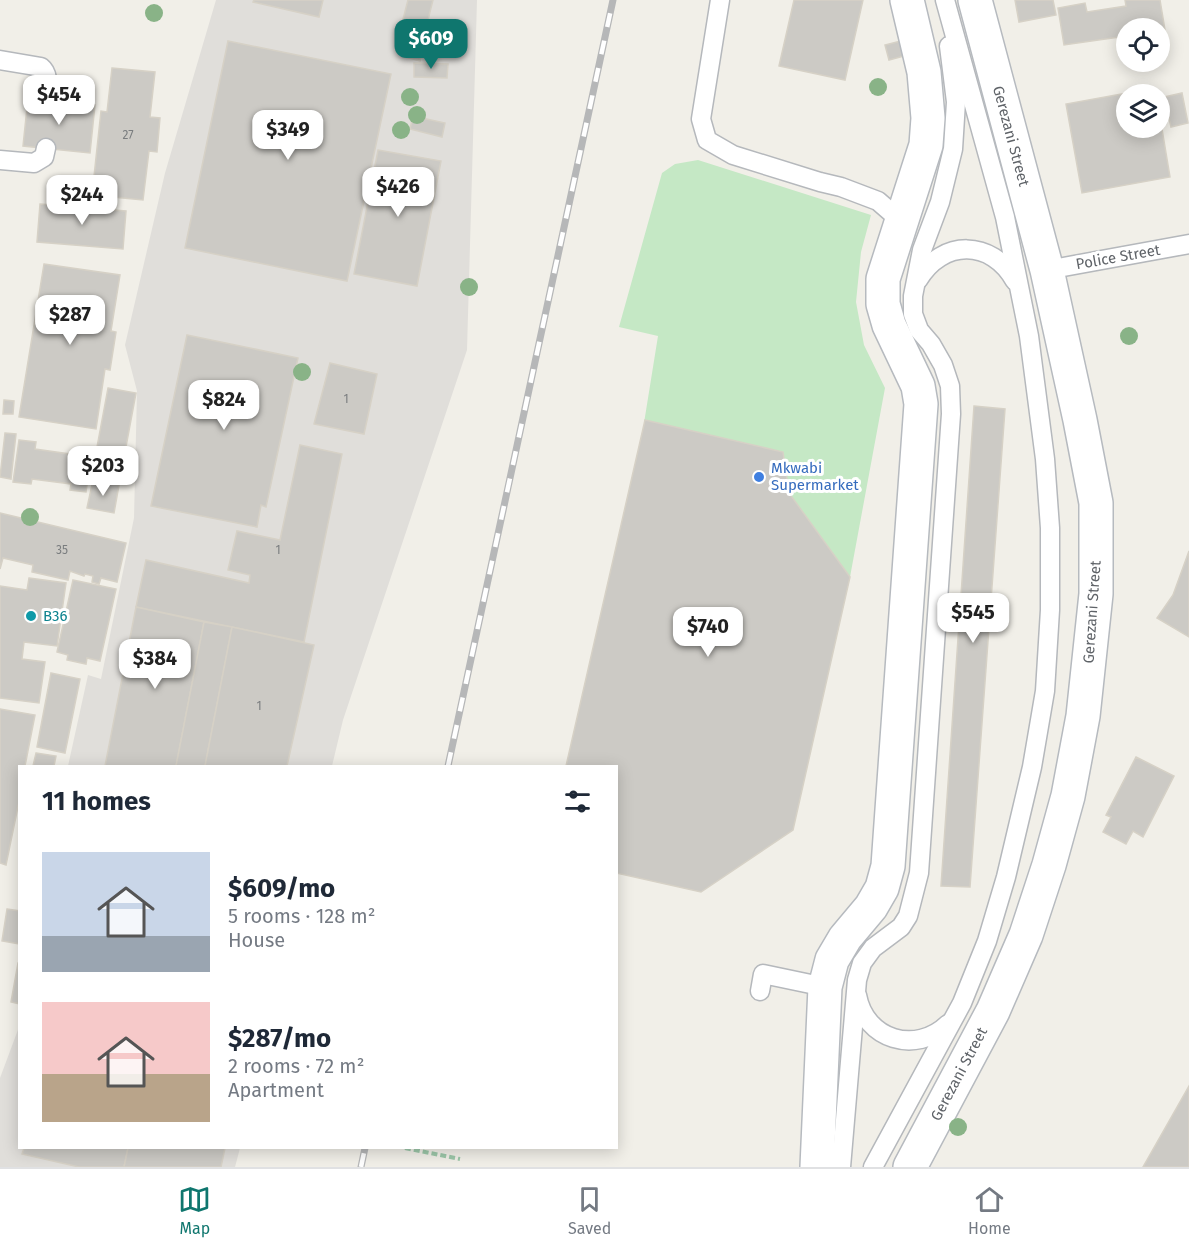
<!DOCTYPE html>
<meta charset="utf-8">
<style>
body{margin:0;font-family:"Fira Sans",sans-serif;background:#f2f2f3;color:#1f2937;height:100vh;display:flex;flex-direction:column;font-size:22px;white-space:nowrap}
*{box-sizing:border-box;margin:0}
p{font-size:20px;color:#747a83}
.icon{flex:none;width:33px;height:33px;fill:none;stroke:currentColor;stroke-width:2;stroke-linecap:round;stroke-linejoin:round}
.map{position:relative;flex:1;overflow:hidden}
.details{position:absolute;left:18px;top:765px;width:600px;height:384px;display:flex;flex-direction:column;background:#fff;border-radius:0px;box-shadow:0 3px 15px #0003}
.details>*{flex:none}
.buttons{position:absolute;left:1116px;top:18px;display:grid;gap:12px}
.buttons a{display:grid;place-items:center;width:54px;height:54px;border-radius:50%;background:#fff;box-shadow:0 3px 15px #0003;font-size:30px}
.price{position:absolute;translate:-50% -51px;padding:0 14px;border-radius:12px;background:#fff;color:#222;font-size:20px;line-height:39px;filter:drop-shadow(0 2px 3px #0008)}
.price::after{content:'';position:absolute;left:50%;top:36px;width:18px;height:14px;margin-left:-9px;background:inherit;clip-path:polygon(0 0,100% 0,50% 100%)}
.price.on{background:#0f766e;color:#fff}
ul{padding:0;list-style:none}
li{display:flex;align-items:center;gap:18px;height:150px;padding:0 24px}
li span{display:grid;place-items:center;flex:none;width:168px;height:120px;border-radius:0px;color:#555}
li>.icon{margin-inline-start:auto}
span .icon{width:72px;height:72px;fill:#fffc;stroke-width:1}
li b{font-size:26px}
h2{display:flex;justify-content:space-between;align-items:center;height:72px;padding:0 24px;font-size:26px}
.tab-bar{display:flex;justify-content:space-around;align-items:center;height:84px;border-top:2px solid #e0e1e3;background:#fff;font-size:16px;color:#747a83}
.tab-bar a{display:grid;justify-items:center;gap:3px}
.tab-bar .on{color:#0f766e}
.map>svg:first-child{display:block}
.industrial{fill:#e0deda}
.green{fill:#c5e8c5}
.building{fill:#cccac5;stroke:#d6d1c6;stroke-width:1.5}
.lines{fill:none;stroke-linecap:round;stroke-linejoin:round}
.lane-casing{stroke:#b5b8bc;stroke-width:21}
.secondary-casing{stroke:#b6babf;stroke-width:36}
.path{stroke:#9cc7a9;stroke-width:4;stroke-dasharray:6 3;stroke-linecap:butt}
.lane{stroke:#fff;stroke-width:18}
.secondary{stroke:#fff;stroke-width:33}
.rail-casing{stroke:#b6b7b8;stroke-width:7}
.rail{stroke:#fff;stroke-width:4.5;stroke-dasharray:14;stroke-linecap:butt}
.tree{fill:#89b387}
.shop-dot{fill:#3f7fe0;stroke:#fff;stroke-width:2}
.culture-dot{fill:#0f9aa8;stroke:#fff;stroke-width:2}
.labels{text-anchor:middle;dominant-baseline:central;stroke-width:6;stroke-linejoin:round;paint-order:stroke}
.number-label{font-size:12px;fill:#7a7d7f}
.street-label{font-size:15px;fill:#5f6368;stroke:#fff}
.shop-label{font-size:15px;fill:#366cbe;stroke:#fff;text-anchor:start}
.culture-label{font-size:15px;fill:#0d838f;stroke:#fff;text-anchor:start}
</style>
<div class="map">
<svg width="1189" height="1167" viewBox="0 0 1189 1167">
<rect width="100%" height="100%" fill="#f1efe8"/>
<g class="industrial">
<polygon points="216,0 477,0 467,350 343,720 332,766 68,766 88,675 101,679 134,518 137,391 125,345 165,173"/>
<polygon points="19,1027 20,1148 240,1148 235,1167 0,1167 0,1078"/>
</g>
<polygon class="green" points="698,160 871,215 861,252 856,302 864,345 885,388 850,577 789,493 783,452 644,423 658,336 619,327 662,173 675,164"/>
<g class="building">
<polygon points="254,0 323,0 319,17 253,2"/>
<polygon points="408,0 433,0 425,32 409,29 409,25 402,23"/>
<polygon points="794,0 863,0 845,80 779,66"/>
<polygon points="1015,0 1053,0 1056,15 1019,22"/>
<polygon points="1125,0 1160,0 1165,30 1126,28 1126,36 1064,45 1058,8 1085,3 1087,12 1126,6"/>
<polygon points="408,35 425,38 420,61 402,56"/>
<polygon points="228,41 391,74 347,281 185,248"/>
<polygon points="901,41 904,56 889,60 885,45"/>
<polygon points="414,63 448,64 447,78 414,77"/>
<polygon points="112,68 155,72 150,117 160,118 157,152 149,151 143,200 92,195 101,111 107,112"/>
<polygon points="1154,88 1156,94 1126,94 1126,128 1160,128 1160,117 1170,177 1082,193 1066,104"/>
<polygon points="1182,93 1188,123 1171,127 1164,97"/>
<polygon points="28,98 95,105 90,153 23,146"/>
<polygon points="413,116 445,123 442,137 410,129"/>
<polygon points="378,150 441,161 417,286 354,274"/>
<polygon points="40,204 126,211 123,249 37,242"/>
<polygon points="44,264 120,275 111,331 116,332 110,370 105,369 96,429 19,417"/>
<polygon points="187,335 298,358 266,507 261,505 257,527 151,506"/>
<polygon points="330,363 377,374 364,434 314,424"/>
<polygon points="108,388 136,393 120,479 92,474"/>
<polygon points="4,400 14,401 13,414 3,414"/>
<polygon points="974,406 1005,409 970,887 941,886"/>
<polygon points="645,420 783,452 789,493 850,577 793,830 701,892 616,873 616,766 566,766"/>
<polygon points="5,433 16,434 11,479 0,477"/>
<polygon points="19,440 36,442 35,449 91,457 86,492 70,490 71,484 32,479 31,484 13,482"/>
<polygon points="300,445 342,454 304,642 136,607 146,560 249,583 250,575 228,570 237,531 280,540"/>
<polygon points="93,480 119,485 114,513 87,508"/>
<polygon points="0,513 126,543 117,582 101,578 99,584 92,582 93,576 85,574 84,576 70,571 68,580 32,572 33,565 3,558 0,569"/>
<polygon points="1189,551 1189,637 1157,618 1173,595"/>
<polygon points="29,578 66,583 57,646 24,642 22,659 45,662 39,703 0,698 0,586 27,590"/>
<polygon points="73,580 116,589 100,661 87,658 86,664 67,660 68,655 57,652"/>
<polygon points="136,607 204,622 176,766 105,766"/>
<polygon points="204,622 232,627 205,766 176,766"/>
<polygon points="232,627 314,645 287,766 205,766"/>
<polygon points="51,673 80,679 65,753 37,747"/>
<polygon points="0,709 35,715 25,766 20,766 20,797 6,865 0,863"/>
<polygon points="36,753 56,756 54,766 33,766"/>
<polygon points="1136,757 1174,776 1143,837 1133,831 1126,844 1103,832 1111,817 1106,815"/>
<polygon points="7,909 20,911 20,944 2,941"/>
<polygon points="18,963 20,963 20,1004 11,1002"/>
<polygon points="1189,1086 1189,1167 1143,1167"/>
<polygon points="24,1148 128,1148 124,1167 79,1167 22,1154"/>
<polygon points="128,1148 225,1148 221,1167 124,1167"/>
</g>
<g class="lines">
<g class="lane-casing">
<g id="lane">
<polyline points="720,0 701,119 707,140 733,155 820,182 841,187 878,201 901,221"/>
<path d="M 0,60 L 41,67 C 50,74 47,89 47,100"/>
<polyline points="0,160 34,163 44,157 46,148"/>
<polyline points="1047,270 1189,244"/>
<path d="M 918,280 C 942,239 992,239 1015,281"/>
<polyline points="760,991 763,974 825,987"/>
<path d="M 857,995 C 865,1040 916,1055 948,1024"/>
<polyline points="841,1167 857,980 862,963 873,948 901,927 908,916 919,873 951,414 950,386 943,365 931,344 919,330 913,314 913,296 922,250 940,202 953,149 956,102 949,46"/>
<polyline points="873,1167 962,1003 987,941 1006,877 1032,767 1045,691 1050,610 1050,528 1045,459 1029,336 1005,217 945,0"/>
</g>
</g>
<g class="secondary-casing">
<g id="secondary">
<polyline points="817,1167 825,987 832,960 845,938 871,907 882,888 888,866 921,404 918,386 889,325 883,304 883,279 926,145 928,118 924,72 907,0"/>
<polyline points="910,1167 993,1011 1026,935 1049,865 1068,796 1083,716 1096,594 1096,503 1080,420 1047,270 975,0"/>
</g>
</g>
<polyline class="path" points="405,1148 460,1159"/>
<use href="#lane" class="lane"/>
<use href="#secondary" class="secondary"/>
<g class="rail-casing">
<g id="rail">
<polyline points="448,766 613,0"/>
<polyline points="361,1167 365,1148"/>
</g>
</g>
<use href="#rail" class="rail"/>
</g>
<g class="tree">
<circle cx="154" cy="13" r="9"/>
<circle cx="878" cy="87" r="9"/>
<circle cx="410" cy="97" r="9"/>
<circle cx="417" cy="115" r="9"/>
<circle cx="401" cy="130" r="9"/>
<circle cx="469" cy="287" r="9"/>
<circle cx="1129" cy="336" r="9"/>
<circle cx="302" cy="372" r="9"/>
<circle cx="30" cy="517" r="9"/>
<circle cx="958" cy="1127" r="9"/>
</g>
<circle class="shop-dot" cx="759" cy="477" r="6"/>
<circle class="culture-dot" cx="31" cy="616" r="6"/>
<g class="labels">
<g class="number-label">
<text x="128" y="135">27</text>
<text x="346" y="399">1</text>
<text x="62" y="550">35</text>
<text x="278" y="550">1</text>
<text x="259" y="706">1</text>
</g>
<g class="street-label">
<text transform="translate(1011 136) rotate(75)">Gerezani Street</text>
<text transform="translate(1118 257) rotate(-10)">Police Street</text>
<text transform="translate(1092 612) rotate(-86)">Gerezani Street</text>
<text transform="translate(959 1074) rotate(-62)">Gerezani Street</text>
</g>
<g class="shop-label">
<text x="771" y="468">Mkwabi<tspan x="771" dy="17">Supermarket</tspan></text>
</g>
<g class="culture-label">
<text x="43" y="616">B36</text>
</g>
</g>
</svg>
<div class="buttons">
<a><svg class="icon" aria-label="locate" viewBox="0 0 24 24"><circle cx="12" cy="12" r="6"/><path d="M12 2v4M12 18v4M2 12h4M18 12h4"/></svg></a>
<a><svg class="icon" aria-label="layers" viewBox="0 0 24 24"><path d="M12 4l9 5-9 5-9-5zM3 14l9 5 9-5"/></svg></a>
</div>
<b class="price on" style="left:431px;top:70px">$609</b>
<b class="price" style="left:59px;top:126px">$454</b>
<b class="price" style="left:288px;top:161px">$349</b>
<b class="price" style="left:398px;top:218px">$426</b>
<b class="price" style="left:82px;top:226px">$244</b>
<b class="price" style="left:70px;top:346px">$287</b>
<b class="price" style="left:224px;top:431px">$824</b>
<b class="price" style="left:103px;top:497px">$203</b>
<b class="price" style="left:973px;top:644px">$545</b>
<b class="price" style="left:708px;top:658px">$740</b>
<b class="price" style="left:155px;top:690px">$384</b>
<section class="details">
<h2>11 homes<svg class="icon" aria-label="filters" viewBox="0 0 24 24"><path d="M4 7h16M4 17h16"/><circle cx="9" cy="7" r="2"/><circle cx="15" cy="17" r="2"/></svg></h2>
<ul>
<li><span style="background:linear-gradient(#c9d6e8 70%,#9aa5b1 0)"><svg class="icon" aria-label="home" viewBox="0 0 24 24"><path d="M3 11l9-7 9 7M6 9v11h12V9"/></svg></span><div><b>$609/mo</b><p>5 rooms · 128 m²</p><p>House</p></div></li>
<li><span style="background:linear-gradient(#f6c9c9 60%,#b9a48a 0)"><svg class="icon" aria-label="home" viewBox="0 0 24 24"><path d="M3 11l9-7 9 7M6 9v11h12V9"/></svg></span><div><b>$287/mo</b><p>2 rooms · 72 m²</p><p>Apartment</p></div></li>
</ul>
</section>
</div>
<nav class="tab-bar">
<a class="on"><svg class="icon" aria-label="map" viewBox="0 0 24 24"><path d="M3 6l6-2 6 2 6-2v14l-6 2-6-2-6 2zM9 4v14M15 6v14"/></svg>Map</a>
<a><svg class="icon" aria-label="saved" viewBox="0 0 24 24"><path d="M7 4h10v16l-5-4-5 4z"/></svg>Saved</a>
<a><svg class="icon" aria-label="home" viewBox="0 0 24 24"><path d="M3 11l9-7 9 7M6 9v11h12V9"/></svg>Home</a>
</nav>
